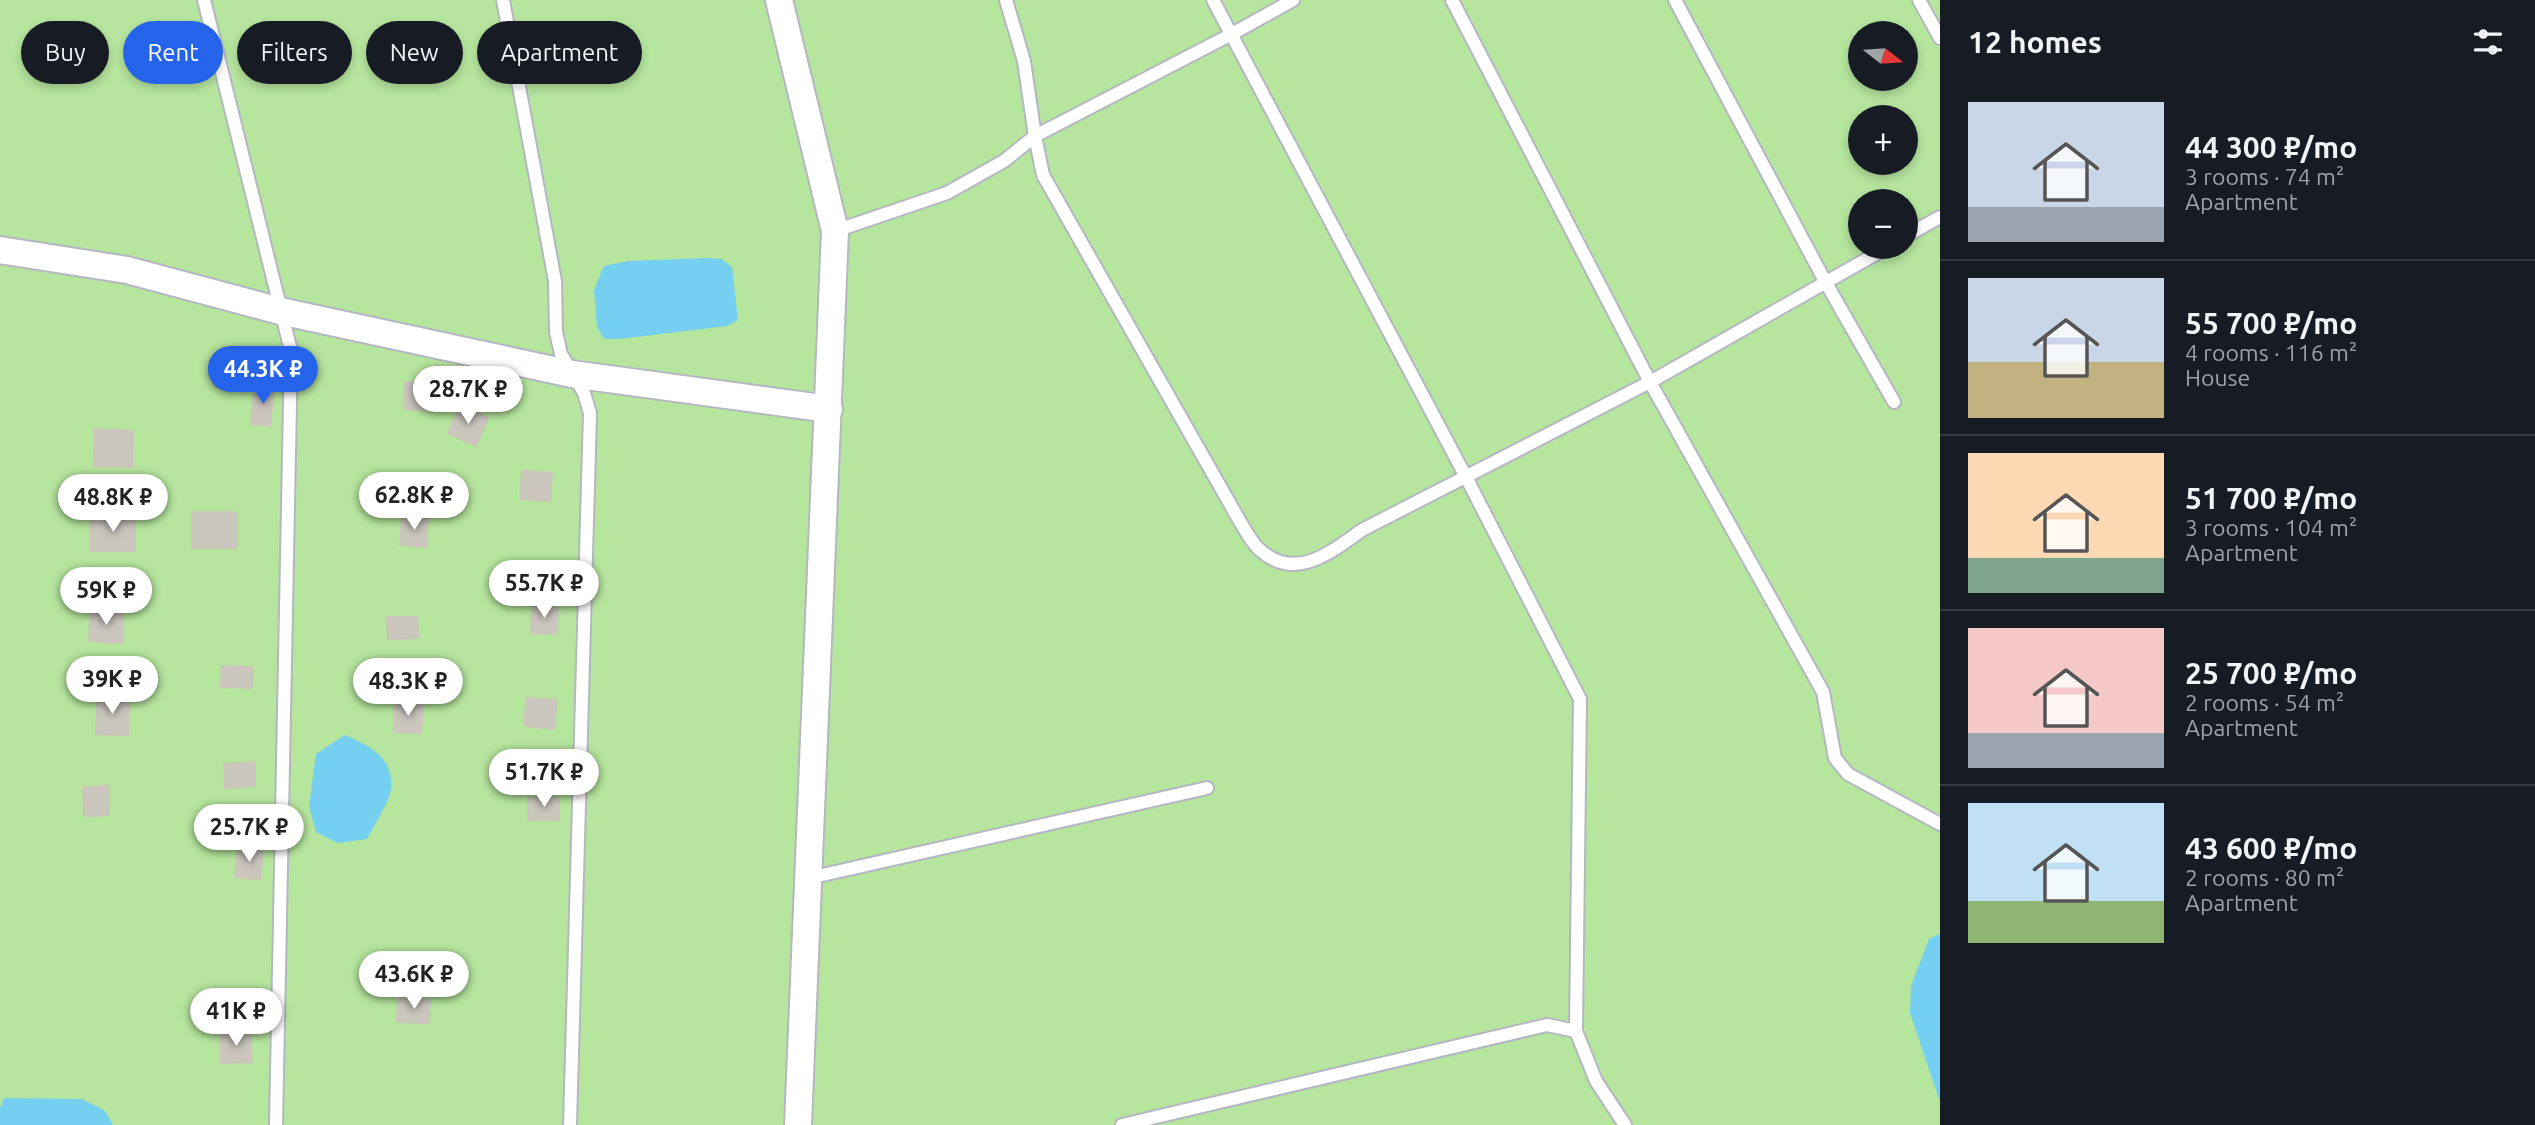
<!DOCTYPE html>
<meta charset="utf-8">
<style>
body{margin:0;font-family:Ubuntu,sans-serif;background:#242831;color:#f1f3f6;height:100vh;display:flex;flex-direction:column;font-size:26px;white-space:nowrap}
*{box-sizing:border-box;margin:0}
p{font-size:23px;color:#9ea1a6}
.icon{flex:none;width:38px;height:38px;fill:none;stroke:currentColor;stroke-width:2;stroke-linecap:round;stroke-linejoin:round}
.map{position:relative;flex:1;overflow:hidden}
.panel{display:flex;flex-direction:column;background:#171b24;width:595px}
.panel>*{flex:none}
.guide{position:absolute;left:21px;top:21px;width:665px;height:63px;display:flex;gap:14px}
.needle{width:46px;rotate:107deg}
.controls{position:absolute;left:1848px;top:21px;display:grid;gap:14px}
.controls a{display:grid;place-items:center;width:70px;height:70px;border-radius:50%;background:#171b24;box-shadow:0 4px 10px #0003;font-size:35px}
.price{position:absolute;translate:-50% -60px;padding:0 16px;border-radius:24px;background:#fff;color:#222;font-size:23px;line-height:46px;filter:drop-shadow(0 2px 4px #0008)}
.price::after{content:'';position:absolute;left:50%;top:42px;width:21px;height:16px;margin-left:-10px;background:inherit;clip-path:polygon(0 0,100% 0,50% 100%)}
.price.current{background:#2563eb;color:#fff}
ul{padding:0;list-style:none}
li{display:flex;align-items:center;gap:21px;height:175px;padding:0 28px}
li+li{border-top:2px solid #363941}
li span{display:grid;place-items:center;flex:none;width:196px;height:140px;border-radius:0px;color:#555}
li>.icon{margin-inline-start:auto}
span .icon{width:84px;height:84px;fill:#fffc;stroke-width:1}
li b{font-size:30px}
h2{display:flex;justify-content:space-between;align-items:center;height:84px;padding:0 28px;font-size:30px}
.pill{padding:0 24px;border-radius:32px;background:#171b24;box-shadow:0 4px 10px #0003;font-size:24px;line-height:63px}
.pill.current{background:#2563eb;color:#fff}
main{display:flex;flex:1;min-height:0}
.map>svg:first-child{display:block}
.green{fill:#b6e59e;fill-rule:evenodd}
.water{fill:#75cff0}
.building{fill:#cbc7bf;stroke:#cbc5ba;stroke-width:2}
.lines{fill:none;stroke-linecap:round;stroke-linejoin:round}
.lane-casing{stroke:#b4b7c1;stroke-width:16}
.street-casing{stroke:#b4b7c1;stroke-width:30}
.lane{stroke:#fff;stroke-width:12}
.street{stroke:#fff;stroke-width:26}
</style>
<main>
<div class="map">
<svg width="1940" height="1125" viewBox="0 0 1940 1125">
<rect width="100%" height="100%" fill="#efe9e1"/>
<path class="green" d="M 0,0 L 1940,0 L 1940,1125 L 0,1125 ZM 1860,33 L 1906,33 L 1906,79 L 1860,79 ZM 1860,117 L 1906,117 L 1906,163 L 1860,163 ZM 1860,201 L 1906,201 L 1906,247 L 1860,247 Z"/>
<g class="water">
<polygon points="708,258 721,259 732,267 738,320 727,326 619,339 604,339 597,327 594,290 604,266 628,261"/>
<path d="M 345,735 C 370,746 394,758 391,789 C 390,801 373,827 367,839 L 338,843 L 316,832 L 309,806 L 316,754 Z"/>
<polygon points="1940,934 1940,1102 1910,1013 1911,986 1929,939"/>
<polygon points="4,1098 82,1099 105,1111 113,1125 0,1125 0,1108"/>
</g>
<g class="building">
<polygon points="405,382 428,383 427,410 404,409"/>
<polygon points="255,386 274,388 270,426 251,424"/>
<polygon points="460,406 488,418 476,446 448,433"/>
<polygon points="95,429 133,431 132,467 94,466"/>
<polygon points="522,471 552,473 550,501 520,499"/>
<rect x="192" y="512" width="45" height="36"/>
<polygon points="91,517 135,518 135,551 91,551"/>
<polygon points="402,517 428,519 426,547 400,545"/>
<polygon points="532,607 558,608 557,634 531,633"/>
<polygon points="91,610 123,612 122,643 89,641"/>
<polygon points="387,617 417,617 418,638 388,639"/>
<polygon points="222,666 253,667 252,688 221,687"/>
<polygon points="97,698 129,699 128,735 96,734"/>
<polygon points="527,698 557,700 554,729 524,726"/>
<polygon points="395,704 423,705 421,733 394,732"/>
<polygon points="254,762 255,786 225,788 224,764"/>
<polygon points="109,786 109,815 84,816 83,787"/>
<rect x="528" y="798" width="31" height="22"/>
<polygon points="238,849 263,850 260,879 235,877"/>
<polygon points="398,999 430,1000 429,1023 397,1022"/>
<polygon points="251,1032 252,1062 221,1063 221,1033"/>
</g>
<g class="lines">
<g class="lane-casing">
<g id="lane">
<polyline points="204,0 291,351 276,1125"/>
<polyline points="503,0 555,281 556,332 561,354 584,393 590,413 570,1125"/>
<path d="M 1006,0 L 1024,61 L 1035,136 L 1043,175 L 1238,518 C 1244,528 1251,542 1260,550 C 1296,582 1331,552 1362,530 L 1650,382 L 1888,247"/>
<polyline points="1213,0 1466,477 1580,699 1576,1031"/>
<polyline points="1452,0 1650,382 1823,692 1835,758 1848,774 1940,824"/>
<polyline points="1675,0 1826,283 1894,402"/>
<polyline points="1919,0 1940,38"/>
<polyline points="835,231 947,193 1004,161 1035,136 1232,34 1293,0"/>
<polyline points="1906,236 1940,217"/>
<polyline points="809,878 1207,788"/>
<polyline points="1122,1125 1547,1025 1576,1031 1596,1081 1625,1125"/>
</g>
</g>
<g class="street-casing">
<g id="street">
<polyline points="779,0 835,231 798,1125"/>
<polyline points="0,250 127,270 280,311 572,374 829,409"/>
</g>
</g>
<use href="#lane" class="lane"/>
<use href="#street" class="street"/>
</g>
</svg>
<div class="controls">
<a><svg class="needle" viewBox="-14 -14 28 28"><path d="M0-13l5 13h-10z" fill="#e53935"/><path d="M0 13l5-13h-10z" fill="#9ea1a6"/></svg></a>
<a>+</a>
<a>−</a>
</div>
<b class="price current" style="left:263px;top:406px">44.3K ₽</b>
<b class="price" style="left:468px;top:426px">28.7K ₽</b>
<b class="price" style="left:414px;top:532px">62.8K ₽</b>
<b class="price" style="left:113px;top:534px">48.8K ₽</b>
<b class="price" style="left:544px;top:620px">55.7K ₽</b>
<b class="price" style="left:106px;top:627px">59K ₽</b>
<b class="price" style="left:112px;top:716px">39K ₽</b>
<b class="price" style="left:408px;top:718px">48.3K ₽</b>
<b class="price" style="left:544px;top:809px">51.7K ₽</b>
<b class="price" style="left:249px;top:864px">25.7K ₽</b>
<b class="price" style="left:414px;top:1011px">43.6K ₽</b>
<b class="price" style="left:236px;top:1048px">41K ₽</b>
<div class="guide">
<a class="pill">Buy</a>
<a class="pill current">Rent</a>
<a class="pill">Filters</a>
<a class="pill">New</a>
<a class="pill">Apartment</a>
</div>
</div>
<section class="panel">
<h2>12 homes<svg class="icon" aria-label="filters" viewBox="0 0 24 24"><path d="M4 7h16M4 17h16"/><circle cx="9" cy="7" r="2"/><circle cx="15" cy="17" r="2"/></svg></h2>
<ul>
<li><span style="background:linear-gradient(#c9d6e8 75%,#9aa5b1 0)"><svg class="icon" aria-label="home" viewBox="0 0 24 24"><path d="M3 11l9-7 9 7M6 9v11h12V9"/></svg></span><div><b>44 300 ₽/mo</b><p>3 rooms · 74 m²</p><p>Apartment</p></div></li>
<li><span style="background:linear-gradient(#c9d6e8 60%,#c2b280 0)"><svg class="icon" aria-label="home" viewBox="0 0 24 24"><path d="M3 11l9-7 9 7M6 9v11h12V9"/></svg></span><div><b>55 700 ₽/mo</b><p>4 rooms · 116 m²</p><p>House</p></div></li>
<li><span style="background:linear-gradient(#ffd9b3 75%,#7fa58c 0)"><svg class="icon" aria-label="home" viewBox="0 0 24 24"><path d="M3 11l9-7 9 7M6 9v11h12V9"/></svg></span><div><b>51 700 ₽/mo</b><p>3 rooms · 104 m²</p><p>Apartment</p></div></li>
<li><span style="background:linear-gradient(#f6c9c9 75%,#9aa5b1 0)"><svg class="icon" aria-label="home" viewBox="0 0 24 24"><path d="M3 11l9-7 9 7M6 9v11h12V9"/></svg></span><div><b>25 700 ₽/mo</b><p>2 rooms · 54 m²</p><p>Apartment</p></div></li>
<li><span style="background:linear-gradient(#bfe0f5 70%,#8fb573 0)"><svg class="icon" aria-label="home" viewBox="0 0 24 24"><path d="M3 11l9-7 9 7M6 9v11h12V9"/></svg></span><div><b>43 600 ₽/mo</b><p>2 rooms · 80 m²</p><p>Apartment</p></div></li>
</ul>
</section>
</main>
